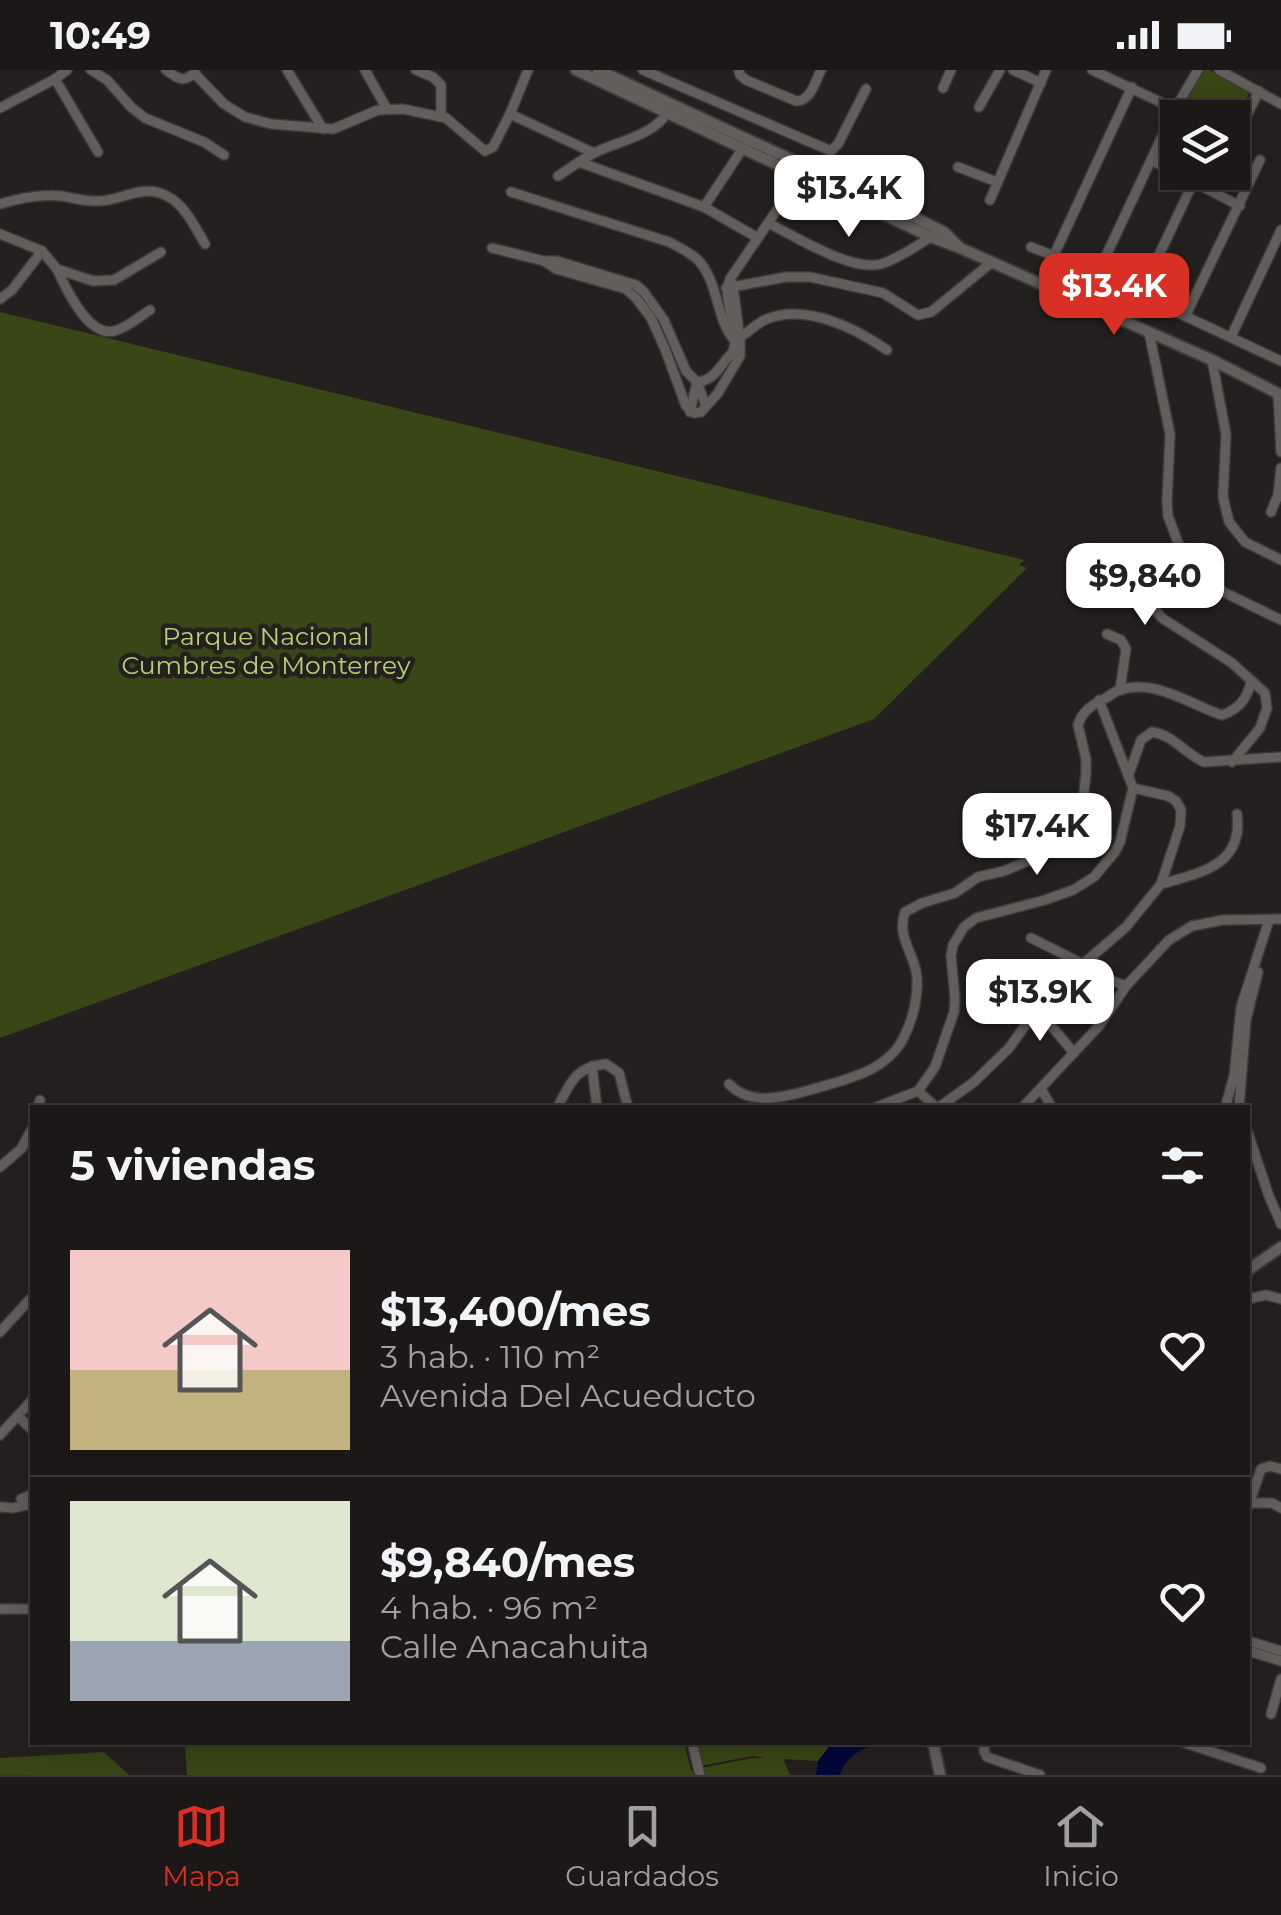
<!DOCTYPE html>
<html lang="es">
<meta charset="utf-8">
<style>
body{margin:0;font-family:Montserrat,sans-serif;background:#242120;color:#f1f3f6;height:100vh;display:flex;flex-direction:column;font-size:38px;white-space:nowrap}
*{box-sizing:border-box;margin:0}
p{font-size:32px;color:#a0a0a1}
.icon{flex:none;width:55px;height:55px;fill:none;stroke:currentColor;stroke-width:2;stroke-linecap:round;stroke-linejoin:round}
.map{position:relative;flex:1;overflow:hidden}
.side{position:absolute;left:30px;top:1035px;width:1220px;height:640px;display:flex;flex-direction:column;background:#1b1817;border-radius:0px;box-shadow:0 5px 25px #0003,0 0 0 2px #393736}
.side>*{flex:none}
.fabs{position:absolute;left:1160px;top:30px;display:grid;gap:20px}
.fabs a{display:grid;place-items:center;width:90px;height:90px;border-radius:0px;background:#1b1817;box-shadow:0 5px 25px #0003,0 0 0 2px #393736;font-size:50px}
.price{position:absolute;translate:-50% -85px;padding:0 22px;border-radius:20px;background:#fff;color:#222;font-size:32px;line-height:65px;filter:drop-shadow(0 2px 5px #0008)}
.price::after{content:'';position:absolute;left:50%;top:60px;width:30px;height:22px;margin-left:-15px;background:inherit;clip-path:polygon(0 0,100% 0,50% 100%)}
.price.selected{background:#d93025;color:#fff}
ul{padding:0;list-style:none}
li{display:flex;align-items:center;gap:30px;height:250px;padding:0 40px}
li+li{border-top:2px solid #393736}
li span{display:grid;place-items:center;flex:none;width:280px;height:200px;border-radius:0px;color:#555}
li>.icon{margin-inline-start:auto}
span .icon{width:120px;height:120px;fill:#fffc;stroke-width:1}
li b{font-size:42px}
h2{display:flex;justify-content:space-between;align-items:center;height:120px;padding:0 40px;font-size:42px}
.status{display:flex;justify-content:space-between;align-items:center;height:70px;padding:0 50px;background:#1b1817;direction:ltr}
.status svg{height:28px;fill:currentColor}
.tabs{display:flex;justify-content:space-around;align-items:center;height:140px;border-top:2px solid #393736;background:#1b1817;font-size:28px;color:#a0a0a1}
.tabs a{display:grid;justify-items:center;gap:5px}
.tabs .selected{color:#d93025}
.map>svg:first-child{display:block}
.green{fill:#394615}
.water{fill:#00083a}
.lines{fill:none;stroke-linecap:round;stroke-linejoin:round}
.minor-casing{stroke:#3d3b3a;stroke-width:12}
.tertiary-casing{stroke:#3d3b3a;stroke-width:14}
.minor{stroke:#625e5c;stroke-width:9}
.tertiary{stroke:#625e5c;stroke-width:10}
.labels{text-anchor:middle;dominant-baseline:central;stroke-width:9;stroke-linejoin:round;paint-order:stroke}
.park-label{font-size:25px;fill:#b7d270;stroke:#24201f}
</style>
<div class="status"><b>10:49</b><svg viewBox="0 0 49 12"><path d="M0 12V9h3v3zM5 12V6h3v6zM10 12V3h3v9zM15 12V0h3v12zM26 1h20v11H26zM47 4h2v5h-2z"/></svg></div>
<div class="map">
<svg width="1281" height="1705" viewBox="0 0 1281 1705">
<rect width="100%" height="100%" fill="#24201f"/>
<g class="green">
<polygon points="1202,0 1209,0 1250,21 1233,57 1232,48 1187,47 1180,45"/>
<polygon points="0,242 1024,490 1019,495 1027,498 874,649 0,968"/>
<polygon points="185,1673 684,1673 691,1700 752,1688 765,1688 753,1686 700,1696 696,1673 832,1673 818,1691 783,1689 790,1705 187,1705"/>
<polygon points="104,1682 129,1705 0,1705 0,1688"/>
</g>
<path class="water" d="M 832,1673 L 832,1672 L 874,1673 C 859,1681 845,1688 840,1705 L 816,1705 L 818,1691 Z"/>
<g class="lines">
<g class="minor-casing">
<g id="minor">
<polyline points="91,0 107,10 131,37 145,48 204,72 224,85"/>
<path d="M 166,0 C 177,8 184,14 195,2"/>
<polyline points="287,0 323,59"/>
<polyline points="365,0 387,39"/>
<polyline points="416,0 433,7 441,15 441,47"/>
<polyline points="643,0 831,81 838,74 866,19"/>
<path d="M 739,0 L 740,5 L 746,10 L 796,31 C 811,31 815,12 821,0"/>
<polyline points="1013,0 1041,13"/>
<polyline points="1092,0 1175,39"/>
<polyline points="1219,0 1281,34"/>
<polyline points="195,4 224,34 245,47 271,54 333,59 378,40 403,39 446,48 485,81 493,77 510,44 528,0"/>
<polyline points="55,9 98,82"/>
<polyline points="943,18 951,0"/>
<polyline points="979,37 1000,0"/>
<polyline points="0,38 55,9 67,0"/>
<polyline points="510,44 594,83"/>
<polyline points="1236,67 1259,21"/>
<polyline points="1151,90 1240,136"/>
<polyline points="579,92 704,137 758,168"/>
<polyline points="958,97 997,112"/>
<path d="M 558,106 C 569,99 580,91 592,84 C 617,71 652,67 668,42"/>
<path d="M 511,122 L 669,172 C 679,177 689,182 697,189 C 719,211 715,247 734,270 C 746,266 754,254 767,249 C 806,233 855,258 887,280"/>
<polyline points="990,130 1046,0"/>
<path d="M 0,134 C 20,128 40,124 61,126 C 74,128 87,132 100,131 C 123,130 144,113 167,126 C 185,135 195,157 205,174"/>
<polyline points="704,137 743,78"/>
<path d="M 768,153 C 795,166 851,202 881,194 C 898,189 916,176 931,167"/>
<polyline points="0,164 42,181 57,199 93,211 114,210 161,182"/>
<polyline points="1031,177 1067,191 1281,291"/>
<polyline points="492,178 544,191 557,191 636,215 644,222 664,250 686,301 697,312 706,336"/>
<polyline points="1054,185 1132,17"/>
<polyline points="544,191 556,199 626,219 636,228 651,248 665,279 686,336 694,343 701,342 718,323 740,286 740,269 733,216 730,209"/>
<path d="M 57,199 C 66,219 88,267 114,261 C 127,258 139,247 150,240"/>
<polyline points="1097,205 1175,39 1198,0"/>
<polyline points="726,218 786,207 810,207 883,223 918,245 931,242 992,192"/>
<polyline points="1140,225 1193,113"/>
<polyline points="0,229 12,220 42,181"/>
<polyline points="1186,245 1260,90"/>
<polyline points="1149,262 1170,364 1167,432 1168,446 1180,478 1189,495 1209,515 1281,550"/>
<polyline points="1231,267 1281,160"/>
<polyline points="1212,290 1226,364 1223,427 1229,452 1245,472 1281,490"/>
<polyline points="1278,324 1281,382"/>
<path d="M 690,342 L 697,312 C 709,311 715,304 722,295 C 724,292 731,284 733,282 C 741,260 721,232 730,209 L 800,106"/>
<polyline points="1281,398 1278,425 1281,427"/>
<polyline points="1271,442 1278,425"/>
<polyline points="1121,500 1162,548 1232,593 1265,623 1267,638 1260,658 1232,692"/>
<polyline points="1107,564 1121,570 1126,579 1120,620"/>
<path d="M 1129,704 L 1141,670 L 1152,662 C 1174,665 1185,684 1204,692 L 1280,687"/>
<path d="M 1161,814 C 1199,803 1244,796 1237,744"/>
<polyline points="1031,868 1083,894 1102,907 1126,916"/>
<polyline points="999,911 1037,939 1074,983"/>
<polyline points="592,996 597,1038"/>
<path d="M 729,1014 C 751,1037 783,1027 810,1020 C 843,1010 885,1003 903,969 C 913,950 920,922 916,901 C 911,879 897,865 905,842 L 922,833 L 955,823 L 978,807 L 1004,801 L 1032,789 L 1064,770 L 1073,761 L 1082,741 L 1086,703 L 1086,689 L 1078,655 C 1082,641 1093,634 1106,628 C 1111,625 1115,621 1120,620 C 1154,608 1191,635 1222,645 C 1239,639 1247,629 1251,612"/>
<polyline points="1041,1019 1052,1038"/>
<polyline points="918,1021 937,1038"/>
<polyline points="38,1038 40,1030"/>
<path d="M 557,1038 C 571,1012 575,997 606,994 L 619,1003 L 628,1038"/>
<polyline points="874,1038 918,1021 935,997 954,942 955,928 951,886 953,875 964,857 976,848 1045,830 1073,820 1094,807 1115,782 1120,772 1133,718 1099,630"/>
<polyline points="938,1038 974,1012 1009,978 1037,939 1083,894 1126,857 1161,814 1180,756 1181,740 1176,731 1168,726 1133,718"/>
<polyline points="1022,1038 1099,956 1126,916 1169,870 1192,856 1223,850 1281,849"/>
<polyline points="1225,1038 1234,1006 1241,937 1269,850"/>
<polyline points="1239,1038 1246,950 1258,902"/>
<polyline points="1248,1063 1269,1126 1281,1154"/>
<polyline points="0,1097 21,1079 32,1059"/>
<polyline points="1248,1229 1266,1225 1281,1229"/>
<polyline points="0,1262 32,1227"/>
<polyline points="18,1346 32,1360"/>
<polyline points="0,1365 32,1330"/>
<polyline points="21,1429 32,1424"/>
<polyline points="1249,1433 1272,1433 1281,1438"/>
<polyline points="0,1437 13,1438 32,1434"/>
<polyline points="1248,1437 1261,1399 1270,1396 1281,1399"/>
<polyline points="0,1539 32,1539"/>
<polyline points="1248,1571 1281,1581"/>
<polyline points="1248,1581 1281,1591"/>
<polyline points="1271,1644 1281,1609"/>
<polyline points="692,1672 700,1705"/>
<polyline points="985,1672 984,1681 987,1687 1040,1705"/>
<polyline points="1182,1672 1261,1698"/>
</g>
</g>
<g class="tertiary-casing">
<g id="tertiary">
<polyline points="576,0 931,167 960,178 1212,290 1281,325"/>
<polyline points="598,0 885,133 944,162 959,177"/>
<polyline points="1248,1200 1281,1177"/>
<polyline points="933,1672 940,1705"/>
</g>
</g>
<use href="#minor" class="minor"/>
<use href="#tertiary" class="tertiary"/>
</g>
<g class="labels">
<g class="park-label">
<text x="266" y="566">Parque Nacional<tspan x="266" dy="29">Cumbres de Monterrey</tspan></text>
</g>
</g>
</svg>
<div class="fabs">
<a><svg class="icon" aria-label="layers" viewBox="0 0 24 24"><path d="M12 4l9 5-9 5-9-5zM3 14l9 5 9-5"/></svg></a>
</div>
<b class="price" style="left:849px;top:170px">$13.4K</b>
<b class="price selected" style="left:1114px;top:268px">$13.4K</b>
<b class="price" style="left:1145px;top:558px">$9,840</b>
<b class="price" style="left:1037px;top:808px">$17.4K</b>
<b class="price" style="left:1040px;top:974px">$13.9K</b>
<section class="side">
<h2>5 viviendas<svg class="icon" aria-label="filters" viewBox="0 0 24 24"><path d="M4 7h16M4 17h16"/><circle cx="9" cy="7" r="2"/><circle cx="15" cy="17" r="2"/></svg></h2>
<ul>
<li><span style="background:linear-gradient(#f6c9c9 60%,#c2b280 0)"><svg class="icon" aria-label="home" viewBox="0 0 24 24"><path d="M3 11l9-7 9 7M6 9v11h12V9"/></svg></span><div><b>$13,400/mes</b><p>3 hab. · 110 m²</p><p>Avenida Del Acueducto</p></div><svg class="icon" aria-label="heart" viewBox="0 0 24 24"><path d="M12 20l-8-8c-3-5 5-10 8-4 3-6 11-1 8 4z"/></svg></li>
<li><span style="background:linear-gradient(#dfe7d0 70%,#9aa5b1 0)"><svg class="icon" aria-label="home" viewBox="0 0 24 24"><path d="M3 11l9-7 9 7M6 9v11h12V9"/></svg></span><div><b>$9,840/mes</b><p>4 hab. · 96 m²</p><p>Calle Anacahuita</p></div><svg class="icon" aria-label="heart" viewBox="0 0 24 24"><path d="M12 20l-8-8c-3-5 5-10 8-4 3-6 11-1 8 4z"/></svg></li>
</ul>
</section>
</div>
<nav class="tabs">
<a class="selected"><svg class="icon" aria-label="map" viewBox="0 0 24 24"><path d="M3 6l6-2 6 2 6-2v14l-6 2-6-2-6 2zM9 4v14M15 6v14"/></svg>Mapa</a>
<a><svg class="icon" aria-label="saved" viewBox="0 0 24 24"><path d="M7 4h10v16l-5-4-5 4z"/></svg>Guardados</a>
<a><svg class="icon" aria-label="home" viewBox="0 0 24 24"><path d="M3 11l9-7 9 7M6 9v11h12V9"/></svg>Inicio</a>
</nav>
